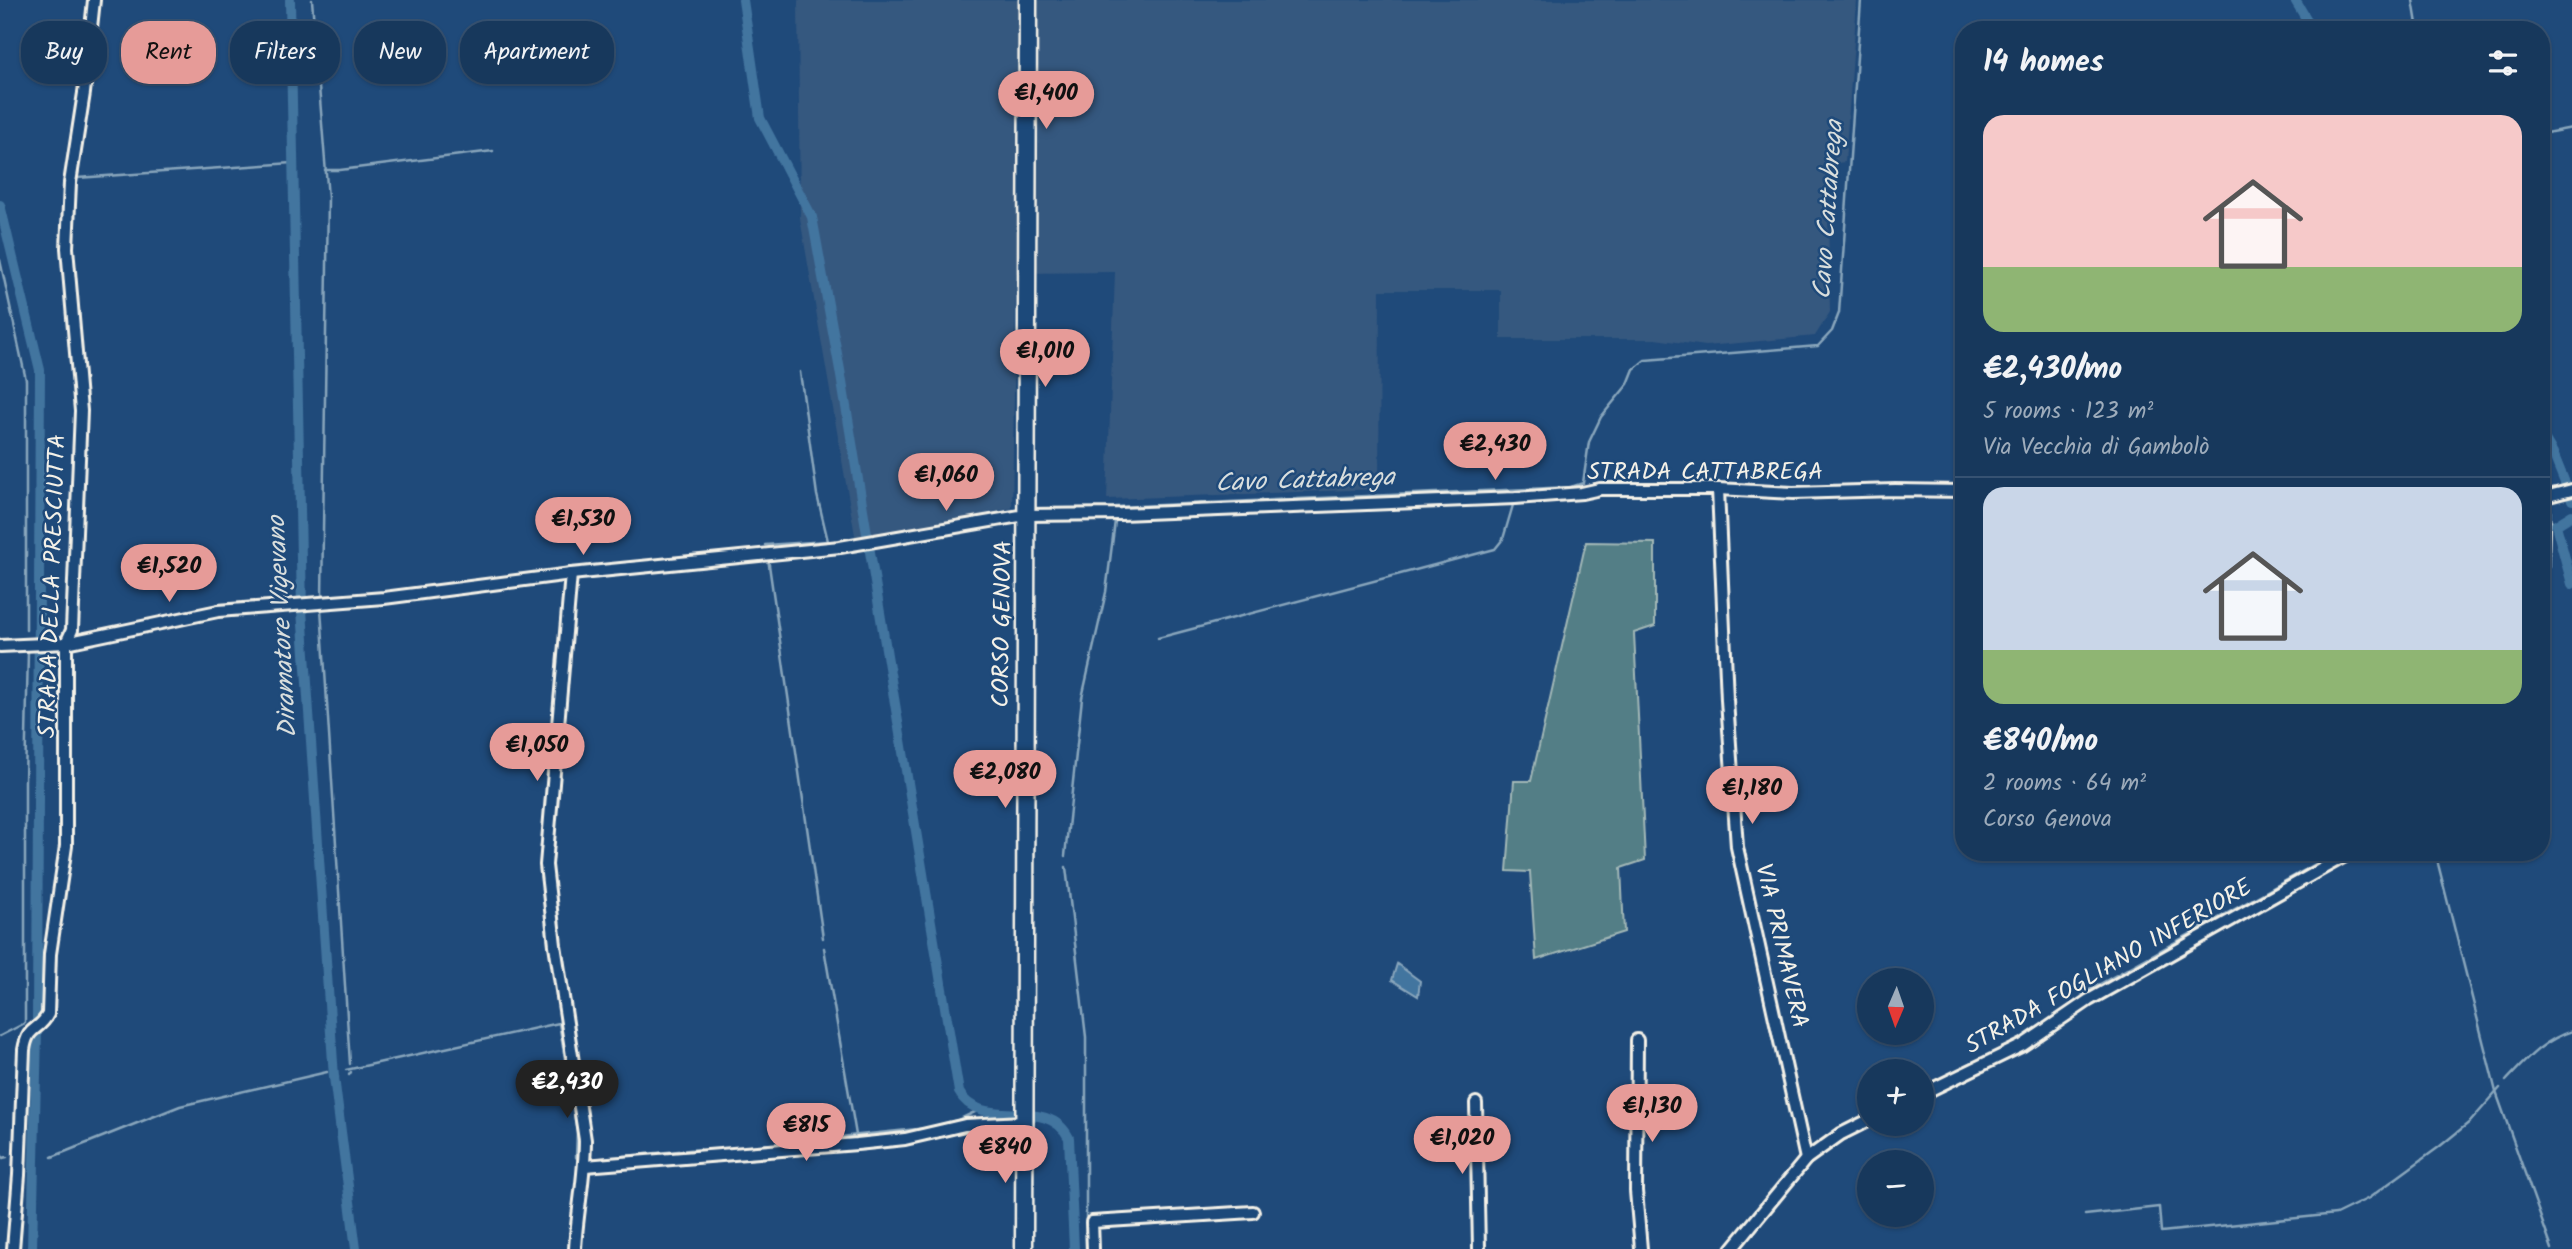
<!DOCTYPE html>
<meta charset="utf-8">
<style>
body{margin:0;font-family:Kalam,sans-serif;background:#203f62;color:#f1f3f6;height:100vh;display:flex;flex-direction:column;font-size:26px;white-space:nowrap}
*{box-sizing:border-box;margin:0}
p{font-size:23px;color:#9eacbb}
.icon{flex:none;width:38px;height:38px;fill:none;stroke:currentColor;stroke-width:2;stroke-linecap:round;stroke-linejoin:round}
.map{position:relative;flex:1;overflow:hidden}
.drawer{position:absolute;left:1955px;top:21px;width:595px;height:840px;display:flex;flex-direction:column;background:#17385c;border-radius:28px;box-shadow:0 2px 5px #0004,0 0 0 2px #365272}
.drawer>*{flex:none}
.hud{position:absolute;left:21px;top:21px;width:665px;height:63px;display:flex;gap:14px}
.needle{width:46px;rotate:182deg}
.buttons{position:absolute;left:1857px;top:968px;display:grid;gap:14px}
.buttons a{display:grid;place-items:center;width:77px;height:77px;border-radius:50%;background:#17385c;box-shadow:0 2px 5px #0004,0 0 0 2px #365272;font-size:35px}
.price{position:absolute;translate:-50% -60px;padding:0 16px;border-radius:24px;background:#e69b98;color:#111;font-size:23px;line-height:46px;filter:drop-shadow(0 2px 4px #0008)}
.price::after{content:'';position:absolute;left:50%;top:42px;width:21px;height:16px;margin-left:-10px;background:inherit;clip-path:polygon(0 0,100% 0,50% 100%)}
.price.selected{background:#222;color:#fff}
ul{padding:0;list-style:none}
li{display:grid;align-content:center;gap:14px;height:371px;padding:0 28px}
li+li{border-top:2px solid #365272}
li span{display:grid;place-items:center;height:217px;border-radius:21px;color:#555}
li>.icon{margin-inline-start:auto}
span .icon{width:126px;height:126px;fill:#fffc;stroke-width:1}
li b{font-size:30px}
h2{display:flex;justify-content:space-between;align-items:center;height:84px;padding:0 28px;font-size:30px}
.pill{padding:0 24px;border-radius:28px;background:#17385c;box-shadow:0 2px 5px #0004,0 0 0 2px #365272;font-size:24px;line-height:63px}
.pill.selected{background:#e69b98;color:#111}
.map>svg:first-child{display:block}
.built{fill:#36587f}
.green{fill:#527e86;stroke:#a3b8b7;stroke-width:2}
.water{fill:#42749f;stroke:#89a6bc;stroke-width:2}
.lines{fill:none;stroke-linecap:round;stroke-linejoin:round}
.stream{stroke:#89a6bc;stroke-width:2.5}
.canal{stroke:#42749f;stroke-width:10}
.street-casing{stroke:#f4f1e8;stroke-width:16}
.secondary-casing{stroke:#f4f1e8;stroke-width:21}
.street{stroke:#1f4a7a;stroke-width:10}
.secondary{stroke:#1f4a7a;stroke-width:16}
.labels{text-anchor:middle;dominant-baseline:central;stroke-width:5;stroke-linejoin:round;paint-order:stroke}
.street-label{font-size:24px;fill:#f4f1e8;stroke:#1f4a7a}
.water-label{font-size:26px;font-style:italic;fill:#d9dedd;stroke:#1f4a7a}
</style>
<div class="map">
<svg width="2572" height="1249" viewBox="0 0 2572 1249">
<rect width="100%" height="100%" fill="#1f4a7a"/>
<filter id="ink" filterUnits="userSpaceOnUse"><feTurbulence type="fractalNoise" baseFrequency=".0143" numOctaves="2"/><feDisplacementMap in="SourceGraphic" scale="14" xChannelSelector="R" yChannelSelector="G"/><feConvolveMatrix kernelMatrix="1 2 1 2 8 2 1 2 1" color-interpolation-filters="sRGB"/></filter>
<g filter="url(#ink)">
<polygon class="built" points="798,0 1857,0 1845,162 1827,164 1830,312 1815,336 1706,346 1655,339 1501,339 1501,290 1380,290 1379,489 1107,499 1115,272 1016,273 1012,508 856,541 800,218"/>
<polygon class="green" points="1586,542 1655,543 1655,626 1634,633 1645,860 1621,868 1624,932 1536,960 1530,872 1507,871 1514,781 1531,781"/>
<polygon class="water" points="1397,964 1420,981 1418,996 1392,980"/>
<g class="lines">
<g class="stream">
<polyline points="312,0 328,198 322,598"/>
<polyline points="2413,0 2418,30"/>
<polyline points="2541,134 2572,128"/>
<polyline points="325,170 340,170 493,151"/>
<polyline points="77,178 292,163"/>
<polyline points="0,260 26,380 26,630"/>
<polyline points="1116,507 1571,487 1583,483 1589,442 1601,417 1628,384 1634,369 1645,360 1818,346 1832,331 1839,313 1861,0"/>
<polyline points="2547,518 2556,525"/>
<polyline points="765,545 828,541 817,495 800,372"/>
<polyline points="768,558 823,938"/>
<polyline points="321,608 350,1064"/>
<polyline points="1158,638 1495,549 1503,539 1513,505"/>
<polyline points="2435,852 2496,1092 2552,1249"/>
<polyline points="1065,856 1082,698 1106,592 1115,521"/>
<polyline points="1066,867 1086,1037 1086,1249"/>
<polyline points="824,948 856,1135"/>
<polyline points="2082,994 2337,852"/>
<polyline points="0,1036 25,1023 25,782 28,651"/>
<polyline points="346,1070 559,1023 577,1131 576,1157 579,1160"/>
<polyline points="349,1075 351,1072"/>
<polyline points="334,1077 338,1077"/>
<path d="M 2506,1081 C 2526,1060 2543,1040 2572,1031"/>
<polyline points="752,1146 927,1128 958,1120 979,1110"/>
<polyline points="0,1153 3,1158 7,1157"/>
<polyline points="52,1157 180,1106 327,1072"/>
<polyline points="592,1159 700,1149"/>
<polyline points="2085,1215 2159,1207 2161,1232 2336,1214 2369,1198 2439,1147 2471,1121 2500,1088"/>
</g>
<g class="canal">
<polyline points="290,0 302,610 334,1077 356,1249"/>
<path d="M 743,0 L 760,118 L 812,217 L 840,370 L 959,1092 C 980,1132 1048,1094 1069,1138 L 1074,1249"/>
<polyline points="2295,0 2313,30"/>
<polyline points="0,205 40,370 37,1019"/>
<polyline points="2541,433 2553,453 2572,500"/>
<polyline points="2572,515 2556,525 2572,584"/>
<polyline points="32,1249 37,1031"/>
</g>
<g class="street-casing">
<g id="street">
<polyline points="1718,489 1727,700 1737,847 1806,1159"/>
<polyline points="2541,498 2572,490"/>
<path d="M 571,574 L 546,865 L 555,945 L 585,1140 C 585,1177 577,1212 575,1249"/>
<polyline points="2541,589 2544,498"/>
<polyline points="0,646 66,643 218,611 384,598 571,574 840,547 1026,515 1121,514 1515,498 1582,493 1600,489 1718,489 1793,493 1895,490 1964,491"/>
<polyline points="1637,1040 1636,1191 1641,1249"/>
<polyline points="1922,1094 2023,1045 2089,1000 2352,852"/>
<polyline points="1476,1103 1479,1249"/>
<polyline points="585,1166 857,1144 905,1139 965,1125 1023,1122"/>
<path d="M 13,1249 L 19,1175 L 24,1050 C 28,1024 39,1032 48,1014 L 50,954 L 66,846 L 66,643 L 72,630 L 81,411 L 67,248 L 70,183 L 84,93 L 94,0"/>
<polyline points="1093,1249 1092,1222 1253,1212"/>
<polyline points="1732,1249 1806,1159 1841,1134 1869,1120"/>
</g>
</g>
<g class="secondary-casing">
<polyline id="secondary" points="1024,1249 1028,0"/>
</g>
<use href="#street" class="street"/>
<use href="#secondary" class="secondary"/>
</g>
</g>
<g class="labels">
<g class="street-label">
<text x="1705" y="472">STRADA CATTABREGA</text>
<text transform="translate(53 586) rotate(-88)">STRADA DELLA PRESCIUTTA</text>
<text transform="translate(1003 624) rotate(-89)">CORSO GENOVA</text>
<text transform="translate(1781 946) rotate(77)">VIA PRIMAVERA</text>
<text transform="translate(2109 967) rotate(-30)">STRADA FOGLIANO INFERIORE</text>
</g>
<g class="water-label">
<text transform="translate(1829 210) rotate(-86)">Cavo Cattabrega</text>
<text transform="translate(1305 481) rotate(-2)">Cavo Cattabrega</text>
<text transform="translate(283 627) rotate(-93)">Diramatore Vigevano</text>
</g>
</g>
</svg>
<div class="buttons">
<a><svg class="needle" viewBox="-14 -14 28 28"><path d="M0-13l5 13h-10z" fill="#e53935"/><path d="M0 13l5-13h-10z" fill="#9eacbb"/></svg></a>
<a>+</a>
<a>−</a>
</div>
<b class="price" style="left:1046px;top:131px">€1,400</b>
<b class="price" style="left:1045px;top:389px">€1,010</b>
<b class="price" style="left:1495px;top:482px">€2,430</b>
<b class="price" style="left:946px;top:513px">€1,060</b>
<b class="price" style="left:583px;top:557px">€1,530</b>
<b class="price" style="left:169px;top:604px">€1,520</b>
<b class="price" style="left:537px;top:783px">€1,050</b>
<b class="price" style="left:1005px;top:810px">€2,080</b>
<b class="price" style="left:1752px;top:826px">€1,180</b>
<b class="price selected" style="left:567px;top:1120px">€2,430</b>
<b class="price" style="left:1652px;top:1144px">€1,130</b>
<b class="price" style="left:806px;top:1163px">€815</b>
<b class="price" style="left:1462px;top:1176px">€1,020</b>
<b class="price" style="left:1005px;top:1185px">€840</b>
<div class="hud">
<a class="pill">Buy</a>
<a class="pill selected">Rent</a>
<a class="pill">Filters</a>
<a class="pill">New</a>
<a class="pill">Apartment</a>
</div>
<section class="drawer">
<h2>14 homes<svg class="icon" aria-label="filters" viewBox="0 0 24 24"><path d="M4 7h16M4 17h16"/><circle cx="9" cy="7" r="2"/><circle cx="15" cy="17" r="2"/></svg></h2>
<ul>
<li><span style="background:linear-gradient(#f6c9c9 70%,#8fb573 0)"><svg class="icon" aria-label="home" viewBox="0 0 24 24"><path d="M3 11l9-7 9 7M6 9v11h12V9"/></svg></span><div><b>€2,430/mo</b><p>5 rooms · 123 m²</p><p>Via Vecchia di Gambolò</p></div></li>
<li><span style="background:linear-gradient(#c9d6e8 75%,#8fb573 0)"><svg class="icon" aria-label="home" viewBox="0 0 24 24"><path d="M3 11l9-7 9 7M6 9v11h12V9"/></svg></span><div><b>€840/mo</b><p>2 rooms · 64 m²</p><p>Corso Genova</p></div></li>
</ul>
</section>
</div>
